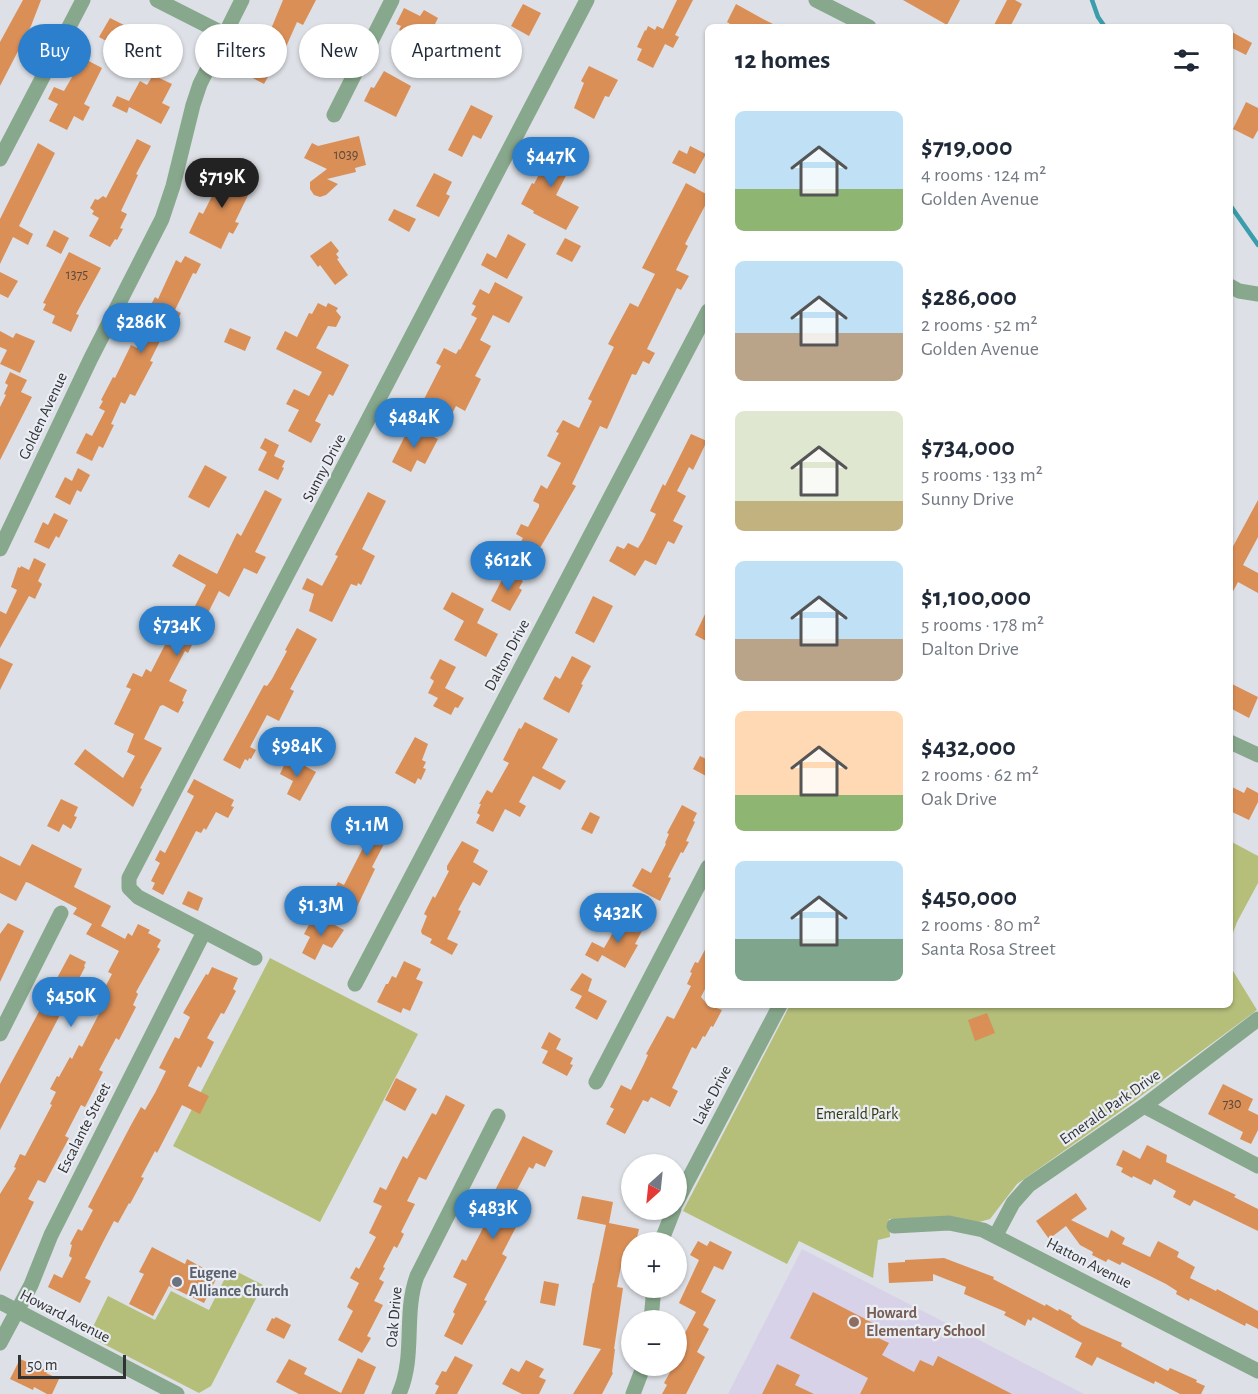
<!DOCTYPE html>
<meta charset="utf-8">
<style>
body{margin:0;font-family:"Alegreya Sans",sans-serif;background:#f2f2f3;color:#1f2937;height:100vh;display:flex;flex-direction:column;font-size:22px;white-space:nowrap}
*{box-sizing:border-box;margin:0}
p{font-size:20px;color:#747a83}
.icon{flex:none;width:33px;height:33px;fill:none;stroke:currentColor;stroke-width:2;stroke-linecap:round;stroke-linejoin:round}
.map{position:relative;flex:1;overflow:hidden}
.drawer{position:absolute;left:705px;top:24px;width:528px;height:984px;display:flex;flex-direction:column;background:#fff;border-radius:9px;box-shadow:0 2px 4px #0004}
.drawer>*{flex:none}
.banner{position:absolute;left:18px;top:24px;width:570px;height:54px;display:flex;gap:12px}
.needle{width:39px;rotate:207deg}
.fabs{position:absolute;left:621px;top:1154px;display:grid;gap:12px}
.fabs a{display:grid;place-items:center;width:66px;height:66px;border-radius:50%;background:#fff;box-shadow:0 2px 4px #0004;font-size:30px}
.scale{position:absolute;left:18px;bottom:15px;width:108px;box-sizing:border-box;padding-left:6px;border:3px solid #313234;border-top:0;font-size:16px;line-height:21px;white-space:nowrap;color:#313234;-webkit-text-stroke:4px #eaedf3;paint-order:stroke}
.price{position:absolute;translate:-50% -51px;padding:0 14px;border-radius:21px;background:#2b7fcd;color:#fff;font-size:20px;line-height:39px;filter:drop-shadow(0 2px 3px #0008)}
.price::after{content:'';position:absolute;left:50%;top:36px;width:18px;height:14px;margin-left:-9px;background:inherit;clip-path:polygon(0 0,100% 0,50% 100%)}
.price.selected{background:#222;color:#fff}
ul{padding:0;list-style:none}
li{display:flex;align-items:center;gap:18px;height:150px;padding:0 30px}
li span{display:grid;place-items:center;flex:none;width:168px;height:120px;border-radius:9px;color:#555}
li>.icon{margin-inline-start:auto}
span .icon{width:72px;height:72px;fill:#fffc;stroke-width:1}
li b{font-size:26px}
h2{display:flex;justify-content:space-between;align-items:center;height:72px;padding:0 30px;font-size:26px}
.tag{padding:0 21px;border-radius:27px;background:#fff;box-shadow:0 2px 4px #0004;font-size:21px;line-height:54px}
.tag.selected{background:#2b7fcd;color:#fff}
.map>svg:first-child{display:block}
.education{fill:#d8d2e8}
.green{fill:#b5bf7a}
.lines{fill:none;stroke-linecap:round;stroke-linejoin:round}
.stream{stroke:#399dab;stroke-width:4.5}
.building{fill:#da8f57}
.minor{stroke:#88a88d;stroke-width:15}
.worship-dot{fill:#6b7280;stroke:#eaedf3;stroke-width:2}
.education-dot{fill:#8d6e63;stroke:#eaedf3;stroke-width:2}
.labels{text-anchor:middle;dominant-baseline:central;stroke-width:4.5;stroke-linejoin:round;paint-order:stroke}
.number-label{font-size:14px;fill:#5b493d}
.street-label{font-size:16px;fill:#313234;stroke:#eaedf3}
.park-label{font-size:16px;fill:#353a13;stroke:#eaedf3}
.worship-label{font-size:16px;font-weight:bold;fill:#5b616d;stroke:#eaedf3;text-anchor:start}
.education-label{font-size:16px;font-weight:bold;fill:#785e54;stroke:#eaedf3;text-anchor:start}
</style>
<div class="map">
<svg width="1258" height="1394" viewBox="0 0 1258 1394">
<rect width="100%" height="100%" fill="#dde0e6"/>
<polygon class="education" points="802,1249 1084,1394 728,1394"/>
<g class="green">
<polygon points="1230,841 1258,856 1258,883 1237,922 1230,941"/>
<polygon points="270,958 418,1034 320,1222 173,1146"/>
<polygon points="1230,966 1257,1010 1126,1107 1017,1184 990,1219 979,1222 940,1217 889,1219 890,1237 878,1240 873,1278 799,1241 787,1264 683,1211 790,1005 1230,1005"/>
<polygon points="230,1268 263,1285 211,1386 199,1393 92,1338 90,1333 108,1296 155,1320 171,1291 209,1310"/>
</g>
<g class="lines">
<g class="stream">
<polyline points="1092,0 1098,17 1105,27"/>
<polyline points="1230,205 1258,245"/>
</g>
</g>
<g class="building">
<polygon points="23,0 41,0 31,26 0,86 0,42"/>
<polygon points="283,0 316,0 303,25 297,22 278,65 275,64 264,84 249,76 258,55 266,59 279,33 271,29"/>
<polygon points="677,0 693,0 675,35 679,37 673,48 665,44 653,68 637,60 642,49 637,47 645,30 646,31 648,26 655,30 657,26 663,29"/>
<polygon points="903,0 960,0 947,25"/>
<polygon points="1007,0 1015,0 1022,4 1010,27 993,27"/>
<polygon points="523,4 541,13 529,36 511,26"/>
<polygon points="736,4 763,19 779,27 735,27 727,22"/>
<polygon points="404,8 420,16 424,10 438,18 434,26 436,27 427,44 399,30 401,26 396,24"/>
<polygon points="110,18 138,32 130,47 133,48 126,62 112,55 117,47 99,37"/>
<polygon points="1230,31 1252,43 1246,55 1230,47"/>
<polygon points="422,43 436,50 431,61 417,54"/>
<polygon points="83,58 102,68 84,104 90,107 83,121 74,116 67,130 49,121 58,104 48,99 54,87 64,91"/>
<polygon points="589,66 618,80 609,97 605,96 594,119 574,108 584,83 581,81"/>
<polygon points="384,71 411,86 396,117 364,101 371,87 374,88"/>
<polygon points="153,75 172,84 162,103 170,107 161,124 129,107 127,113 112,106 117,96 129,101 140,81 147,85"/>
<polygon points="1246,102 1258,108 1258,130 1253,139 1233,129"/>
<polygon points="471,105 493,116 481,139 473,135 462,157 448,150"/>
<polygon points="359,136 366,165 355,168 356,172 327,179 338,184 326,195 320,197 314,195 310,189 310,182 327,169 304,158 312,143 318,146"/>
<polygon points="556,137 567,143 560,158 572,164 556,195 579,207 566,230 533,213 534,211 521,204 532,183 534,184 546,161 538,158 545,145 551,148"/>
<polygon points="137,139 151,146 136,174 138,175 121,211 127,214 120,228 123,229 117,240 115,239 110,247 89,236 99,218 92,214 94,211 90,208 95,199 98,200 103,196 106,198"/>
<polygon points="38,143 55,153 19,226 33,234 28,245 13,237 0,264 0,219"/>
<polygon points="690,146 706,154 695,174 672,163 679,150 687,154"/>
<polygon points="224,164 240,172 235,181 251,189 235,222 239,223 233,234 229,232 221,249 189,233 199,212 203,214 218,184 216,183"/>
<polygon points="434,173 452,182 446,194 450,196 439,217 416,206"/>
<polygon points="686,183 708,195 708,200 685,244 688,246 676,270 689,276 681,290 677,288 647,349 655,353 649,364 643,361 636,375 632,374 607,429 600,426 572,484 576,486 540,548 543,549 537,561 516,550 523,538 516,534 521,524 528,527 539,507 539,504 533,501 541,485 547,489 561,463 547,456 559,433 556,432 563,420 579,428 592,401 588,399 614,347 608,344 630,303 638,307 655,274 642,268"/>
<polygon points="394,209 416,219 409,232 388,220"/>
<polygon points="54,230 69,238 61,254 46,246"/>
<polygon points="508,234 526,244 507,279 481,265 487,253 496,258"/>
<polygon points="565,238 581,246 572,262 556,254"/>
<polygon points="331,241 339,251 336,254 339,258 337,259 348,275 335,285 320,265 318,267 310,256"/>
<polygon points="69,252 101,268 76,314 79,315 71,332 52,323 55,316 43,310 46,304 43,303"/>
<polygon points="185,256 201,264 196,274 193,273 175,310 181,313 169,338 163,335 150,361 153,362 135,396 130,394 125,404 121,402 111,424 114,425 111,431 103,448 99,446 92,461 76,453 86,433 92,436 105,411 99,408 103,401 101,400 113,377 115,378 131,345 137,348 148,327 141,324 155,297 158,299 176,260 181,263"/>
<polygon points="0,272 18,281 8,298 0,294"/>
<polygon points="495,282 523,297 509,323 493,315 480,340 491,346 475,376 481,379 465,411 456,406 449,419 421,405 441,366 436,363 444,348 456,354 459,349 460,350 477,318 471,315 476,306 472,304 480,289 489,294"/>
<polygon points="318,303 326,307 328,303 338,308 336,311 341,317 336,327 328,326 316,348 349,365 333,396 329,394 315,421 321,424 311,443 288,431 299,410 286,404 294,389 309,396 322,372 276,349 285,331 297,337 309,313 312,314"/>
<polygon points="230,328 251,337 245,351 224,342"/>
<polygon points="0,331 13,338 16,333 35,341 20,373 0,364 7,350 0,347"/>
<polygon points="10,372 27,380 21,392 32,397 0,460 0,407 6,395 4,394 8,385 5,383"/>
<polygon points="410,426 438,439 425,464 417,460 411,472 392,462"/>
<polygon points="691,434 707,441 693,470 689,467 677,491 686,496 673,521 683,526 674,544 668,541 656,565 645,560 635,576 609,561 617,546 624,549 628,543 638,548 643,540 656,514 650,511 663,484 665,486"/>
<polygon points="265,438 279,445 274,456 285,461 282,467 284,468 278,480 258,470 267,452 260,448"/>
<polygon points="205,465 227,477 209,508 188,497"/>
<polygon points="78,468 90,475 81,492 77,490 70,505 55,497 65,477 72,481"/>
<polygon points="265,490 282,499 255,552 266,557 257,574 244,568 229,597 219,591 188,653 185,651 169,681 187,690 182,701 184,702 178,713 163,705 160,706 144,739 162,748 140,788 142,789 133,807 74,764 85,749 123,778 135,756 127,752 134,734 114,724 131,689 126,687 133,673 142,677 146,669 151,672 168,639 163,636 173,618 185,625 206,585 172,566 179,554 217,574 237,533 241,536"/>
<polygon points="368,492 386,501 362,549 375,556 361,585 358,583 357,586 351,584 332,622 309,611 314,594 302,589 307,578 322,586 338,556 335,555"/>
<polygon points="1258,500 1258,537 1243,565 1258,573 1258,593 1238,582 1230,597 1230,552"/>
<polygon points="54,513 68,520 59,538 56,536 49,549 34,542 43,522 48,525"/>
<polygon points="34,558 46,564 38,581 42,584 35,599 29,596 0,648 0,611 6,614 17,590 11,587 18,567 20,568 21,566 29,570"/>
<polygon points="506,572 523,581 519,588 522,590 510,611 491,601"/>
<polygon points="452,592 484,609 477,623 498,634 486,657 454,640 464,621 443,609"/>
<polygon points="593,596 613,606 594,643 575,633"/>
<polygon points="708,608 708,642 695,635"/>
<polygon points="297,628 317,639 290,689 294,691 279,721 267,715 250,747 256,750 251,759 249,758 248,761 245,759 240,769 223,760 264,685 267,686 272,679 287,651 285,650"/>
<polygon points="572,656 591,666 581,684 583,685 569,713 543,699 555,676 560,679"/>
<polygon points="0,658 13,664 0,690"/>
<polygon points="440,659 456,667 445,688 464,698 458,708 455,707 451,715 433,706 438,698 428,693 434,681 430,678"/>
<polygon points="1230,683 1258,697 1249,718 1230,708"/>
<polygon points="525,722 558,739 542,768 566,781 560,790 533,776 519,802 526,806 520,817 505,809 493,832 476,823 480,815 477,813 481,804 479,804 487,790 492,793 509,763 503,760 519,728 521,729"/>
<polygon points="415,737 428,744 422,760 426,762 423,768 426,769 421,780 418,778 415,784 395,773"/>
<polygon points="700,756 708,760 708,777 693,769"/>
<polygon points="288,757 316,772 300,801 287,794 293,781 280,774"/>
<polygon points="194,779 234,800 231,806 234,807 228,818 216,812 206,830 204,828 201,833 196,831 163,895 152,889 155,883 151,881 160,863 155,860 160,850 165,853 194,796 187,792"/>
<polygon points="1230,786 1244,793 1247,787 1258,793 1258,802 1249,820 1230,811"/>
<polygon points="61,799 78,807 74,816 77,817 71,829 63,824 59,832 47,826"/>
<polygon points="682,805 697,813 693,821 695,822 686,841 689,842 683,853 681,852 668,877 671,878 660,901 632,886 642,868 651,873 666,844 665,843 669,834 667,833"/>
<polygon points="386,809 400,815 394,826 397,827 391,838 389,837 385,844 384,844 372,867 375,869 357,907 332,894 338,882 344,885 364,846 358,843 363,832 360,830 367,817 379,823"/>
<polygon points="590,812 600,817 592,834 581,829"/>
<polygon points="462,841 479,850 473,862 488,871 480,886 473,882 458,910 461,911 447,939 458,944 452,955 430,943 432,939 422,934 421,931 427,916 424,914 433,896 435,898 449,871 447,870 447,866"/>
<polygon points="32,844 82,869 74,887 111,906 101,926 125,939 128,933 132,936 138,924 150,930 148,933 161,940 157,947 160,949 136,992 138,994 133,1005 136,1007 119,1040 116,1038 99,1070 103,1072 85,1107 81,1105 65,1136 69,1138 45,1183 38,1180 28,1199 34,1202 0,1272 0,1194 16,1168 14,1167 20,1154 25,1156 52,1105 50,1104 56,1092 50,1089 57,1076 59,1077 70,1057 72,1059 79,1045 82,1047 103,1006 97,1003 112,974 108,972 119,951 86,934 92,924 73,914 77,908 29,883 26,882 16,901 0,893 0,856 20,866"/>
<polygon points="188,891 203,898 198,911 182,904"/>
<polygon points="313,917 323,921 324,919 344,930 332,948 323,944 315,960 302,953 310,937 304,934"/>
<polygon points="622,917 643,929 635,944 638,945 625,968 602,955 598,962 585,955 592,942 604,948"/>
<polygon points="8,923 24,931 0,982 0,934"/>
<polygon points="708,944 708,983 701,997 708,1005 722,1010 713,1027 711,1026 705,1037 703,1036 696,1049 692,1047 672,1088 678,1091 670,1107 651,1097 648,1102 643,1100 625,1134 606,1124 614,1109 610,1107 621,1085 631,1090 644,1064 648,1055 646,1054 667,1016 674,1019 691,986 687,984 692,973 690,972 695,962 698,963"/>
<polygon points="70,954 86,962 84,966 85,967 0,1130 0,1084"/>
<polygon points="404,961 421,969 416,979 423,982 410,1011 403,1008 401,1013 377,1002 386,984 388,984 392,976 396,978"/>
<polygon points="212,967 238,978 233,989 236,991 224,1014 221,1013 207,1038 214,1042 201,1068 198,1066 188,1086 209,1096 200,1114 182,1105 157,1153 155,1151 141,1177 144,1178 130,1204 129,1203 118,1223 114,1221 103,1242 85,1278 91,1281 80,1303 48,1287 54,1274 62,1278 72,1258 69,1256 72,1245 70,1244 78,1229 82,1231 93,1210 88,1207 131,1125 141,1107 145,1110 155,1093 166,1071 159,1068 175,1037 179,1039 190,1017 183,1013 206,974 208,975"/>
<polygon points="582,973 592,979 588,991 607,1001 597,1020 575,1008 582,996 570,990"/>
<polygon points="987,1013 995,1033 975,1041 968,1020"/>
<polygon points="549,1032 561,1039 556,1049 573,1058 570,1064 573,1065 567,1076 542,1063 548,1051 541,1048"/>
<polygon points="396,1078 417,1089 405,1111 385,1100"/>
<polygon points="1223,1084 1253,1099 1248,1110 1258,1115 1258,1130 1251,1144 1240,1139 1243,1132 1208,1114"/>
<polygon points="446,1095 465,1105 426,1180 419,1177 407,1201 415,1204 401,1232 404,1234 397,1248 394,1246 383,1267 385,1268 379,1279 384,1282 374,1301 383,1305 367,1336 371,1338 362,1353 338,1340 353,1311 347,1307 359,1283 350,1278 356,1267 359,1269 376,1237 369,1233 382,1206 373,1202 380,1187 386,1190 403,1156 407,1159 432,1113 436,1115"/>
<polygon points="523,1136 553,1151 545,1167 536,1163 533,1169 529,1167 516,1192 525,1197 512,1222 517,1225 502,1254 507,1257 484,1300 487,1301 462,1345 444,1336 455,1314 453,1312 467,1284 453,1277 462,1259 466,1261 482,1230 492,1208 487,1206"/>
<polygon points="1147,1145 1167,1155 1166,1162 1236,1195 1234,1197 1258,1209 1258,1231 1194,1200 1190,1206 1173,1197 1176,1191 1154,1179 1151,1185 1133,1176 1132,1178 1121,1172 1123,1168 1116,1165 1123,1150 1140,1159"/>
<polygon points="1076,1193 1087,1209 1071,1220 1108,1238 1111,1230 1125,1238 1122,1244 1150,1257 1158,1241 1179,1252 1177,1257 1195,1267 1190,1278 1216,1291 1217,1289 1258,1311 1258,1329 1246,1323 1245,1326 1190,1298 1189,1301 1176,1294 1177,1291 1166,1284 1122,1262 1120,1265 1108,1259 1106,1262 1092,1255 1093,1252 1080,1245 1066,1226 1049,1239 1036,1221"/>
<polygon points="582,1196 613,1202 609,1223 639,1229 636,1242 632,1242 632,1247 629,1246 626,1262 622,1261 617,1287 623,1288 614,1349 615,1349 612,1372 613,1373 602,1394 573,1394 601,1349 583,1345 593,1283 594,1283 606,1225 577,1219"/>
<polygon points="698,1241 707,1246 710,1241 732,1252 723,1270 714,1266 701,1292 716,1300 703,1325 709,1329 697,1352 705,1357 686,1394 662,1394 667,1385 664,1383 674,1365 676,1365 676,1350 696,1312 679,1303 699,1260 690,1255"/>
<polygon points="152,1247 185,1264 187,1259 205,1269 203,1273 216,1279 204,1303 169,1286 153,1316 129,1304 144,1274 139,1272"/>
<polygon points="944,1258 994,1277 993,1279 1045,1306 1046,1304 1058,1311 1059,1309 1072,1316 1071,1318 1081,1325 1122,1343 1121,1346 1168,1371 1170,1368 1197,1380 1196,1382 1205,1386 1201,1394 1180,1394 1155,1381 1154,1384 1097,1357 1092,1366 1075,1357 1082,1343 1033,1317 1031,1321 1028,1319 1025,1326 1004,1315 1006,1312 964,1294 966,1287 933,1274 933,1281 889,1283 888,1263 905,1262 905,1260"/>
<polygon points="544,1281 559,1284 555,1306 540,1303"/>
<polygon points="813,1292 879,1326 874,1336 889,1343 882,1355 914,1372 920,1360 933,1366 938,1356 1012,1394 860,1394 868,1378 790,1338"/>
<polygon points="276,1317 291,1325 284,1339 266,1330 272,1318 274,1319"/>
<polygon points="455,1356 473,1365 457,1394 435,1394 439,1386 435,1384 442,1371 446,1372"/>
<polygon points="358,1358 376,1367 364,1394 299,1394 276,1382 289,1359 307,1368 304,1374 341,1393"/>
<polygon points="20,1359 48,1371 46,1373 59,1379 52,1394 47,1394 34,1387 33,1390 10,1379"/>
<polygon points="526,1360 544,1369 539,1377 546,1380 539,1394 522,1394 502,1384 511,1368 519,1372"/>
<polygon points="777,1364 800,1375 795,1385 814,1394 762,1394"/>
</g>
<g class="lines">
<g class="minor">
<polyline points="157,0 224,34"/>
<polyline points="816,0 869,27"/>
<polyline points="334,115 392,0"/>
<polyline points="0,159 83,0"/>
<polyline points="1230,286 1239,291 1258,294"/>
<polyline points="0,549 91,358 162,219 173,186 193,105 200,84 242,0"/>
<polyline points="1230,742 1258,755"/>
<polyline points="255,958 138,897 129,888 129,878 587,0"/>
<polyline points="355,984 708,311"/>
<polyline points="0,1034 61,913"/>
<polyline points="596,1082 708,867"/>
<polyline points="1144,1106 1258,1166"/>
<polyline points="676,1203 780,1005"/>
<polyline points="894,1226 949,1223 983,1230 1258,1371"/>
<polyline points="996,1235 1013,1203 1029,1185 1144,1106 1258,1019"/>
<polyline points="661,1242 674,1209"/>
<polyline points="0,1302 177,1394"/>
<polyline points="651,1320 654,1287"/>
<polyline points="0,1343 31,1285 51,1235 204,932"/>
<path d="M 399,1394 C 416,1356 403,1314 417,1276 L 498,1116"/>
<polyline points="633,1394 644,1365"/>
</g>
</g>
<circle class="worship-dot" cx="177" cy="1282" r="6"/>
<circle class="education-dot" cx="854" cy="1322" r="6"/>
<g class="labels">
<g class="number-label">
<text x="346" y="155">1039</text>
<text x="77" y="275">1375</text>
<text x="1232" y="1104">730</text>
</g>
<g class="street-label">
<text transform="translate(43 416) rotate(-65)">Golden Avenue</text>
<text transform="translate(324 468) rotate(-62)">Sunny Drive</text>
<text transform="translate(507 655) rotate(-62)">Dalton Drive</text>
<text transform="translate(712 1095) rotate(-62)">Lake Drive</text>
<text transform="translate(1110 1107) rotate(-35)">Emerald Park Drive</text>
<text transform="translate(84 1128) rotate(-63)">Escalante Street</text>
<text transform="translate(1089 1263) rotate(27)">Hatton Avenue</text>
<text transform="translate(65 1316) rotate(27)">Howard Avenue</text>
<text transform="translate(394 1317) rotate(-85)">Oak Drive</text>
</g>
<g class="park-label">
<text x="857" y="1114">Emerald Park</text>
</g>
<g class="worship-label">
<text x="189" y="1273">Eugene<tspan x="189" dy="18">Alliance Church</tspan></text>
</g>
<g class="education-label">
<text x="866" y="1313">Howard<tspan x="866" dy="18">Elementary School</tspan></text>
</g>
</g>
</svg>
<div class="fabs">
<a><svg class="needle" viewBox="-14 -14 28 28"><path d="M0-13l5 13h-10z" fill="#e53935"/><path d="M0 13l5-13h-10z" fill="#747a83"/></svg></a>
<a>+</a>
<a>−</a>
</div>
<div class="scale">50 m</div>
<b class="price" style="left:551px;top:188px">$447K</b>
<b class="price selected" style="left:222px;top:209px">$719K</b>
<b class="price" style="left:141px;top:354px">$286K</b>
<b class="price" style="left:414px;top:449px">$484K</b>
<b class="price" style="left:508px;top:592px">$612K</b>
<b class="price" style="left:177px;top:657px">$734K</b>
<b class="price" style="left:297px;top:778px">$984K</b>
<b class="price" style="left:367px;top:857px">$1.1M</b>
<b class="price" style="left:321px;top:937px">$1.3M</b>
<b class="price" style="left:618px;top:944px">$432K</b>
<b class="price" style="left:71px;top:1028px">$450K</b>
<b class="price" style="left:493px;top:1240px">$483K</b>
<div class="banner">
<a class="tag selected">Buy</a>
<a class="tag">Rent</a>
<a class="tag">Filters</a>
<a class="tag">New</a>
<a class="tag">Apartment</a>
</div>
<section class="drawer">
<h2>12 homes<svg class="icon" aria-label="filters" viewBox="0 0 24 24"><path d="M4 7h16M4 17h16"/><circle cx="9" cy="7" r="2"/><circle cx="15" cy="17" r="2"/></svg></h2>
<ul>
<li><span style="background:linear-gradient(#bfe0f5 65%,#8fb573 0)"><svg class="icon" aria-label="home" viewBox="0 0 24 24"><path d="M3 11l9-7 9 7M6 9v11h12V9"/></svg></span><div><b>$719,000</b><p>4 rooms · 124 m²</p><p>Golden Avenue</p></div></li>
<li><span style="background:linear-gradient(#bfe0f5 60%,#b9a48a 0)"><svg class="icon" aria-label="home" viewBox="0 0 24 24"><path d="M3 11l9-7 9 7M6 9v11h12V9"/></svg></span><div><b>$286,000</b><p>2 rooms · 52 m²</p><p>Golden Avenue</p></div></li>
<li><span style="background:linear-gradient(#dfe7d0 75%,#c2b280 0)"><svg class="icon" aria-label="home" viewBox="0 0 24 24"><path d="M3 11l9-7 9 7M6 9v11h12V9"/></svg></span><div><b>$734,000</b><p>5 rooms · 133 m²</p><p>Sunny Drive</p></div></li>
<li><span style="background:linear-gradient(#bfe0f5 65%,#b9a48a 0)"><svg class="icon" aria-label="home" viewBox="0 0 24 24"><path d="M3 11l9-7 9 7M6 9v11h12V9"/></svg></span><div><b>$1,100,000</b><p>5 rooms · 178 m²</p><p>Dalton Drive</p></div></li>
<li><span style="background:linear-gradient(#ffd9b3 70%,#8fb573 0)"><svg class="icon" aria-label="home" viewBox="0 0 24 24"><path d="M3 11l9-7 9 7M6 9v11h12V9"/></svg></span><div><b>$432,000</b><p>2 rooms · 62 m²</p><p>Oak Drive</p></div></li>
<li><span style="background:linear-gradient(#bfe0f5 65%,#7fa58c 0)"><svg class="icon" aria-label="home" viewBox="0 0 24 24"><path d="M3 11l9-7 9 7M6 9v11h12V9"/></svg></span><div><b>$450,000</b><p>2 rooms · 80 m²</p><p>Santa Rosa Street</p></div></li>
</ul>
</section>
</div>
